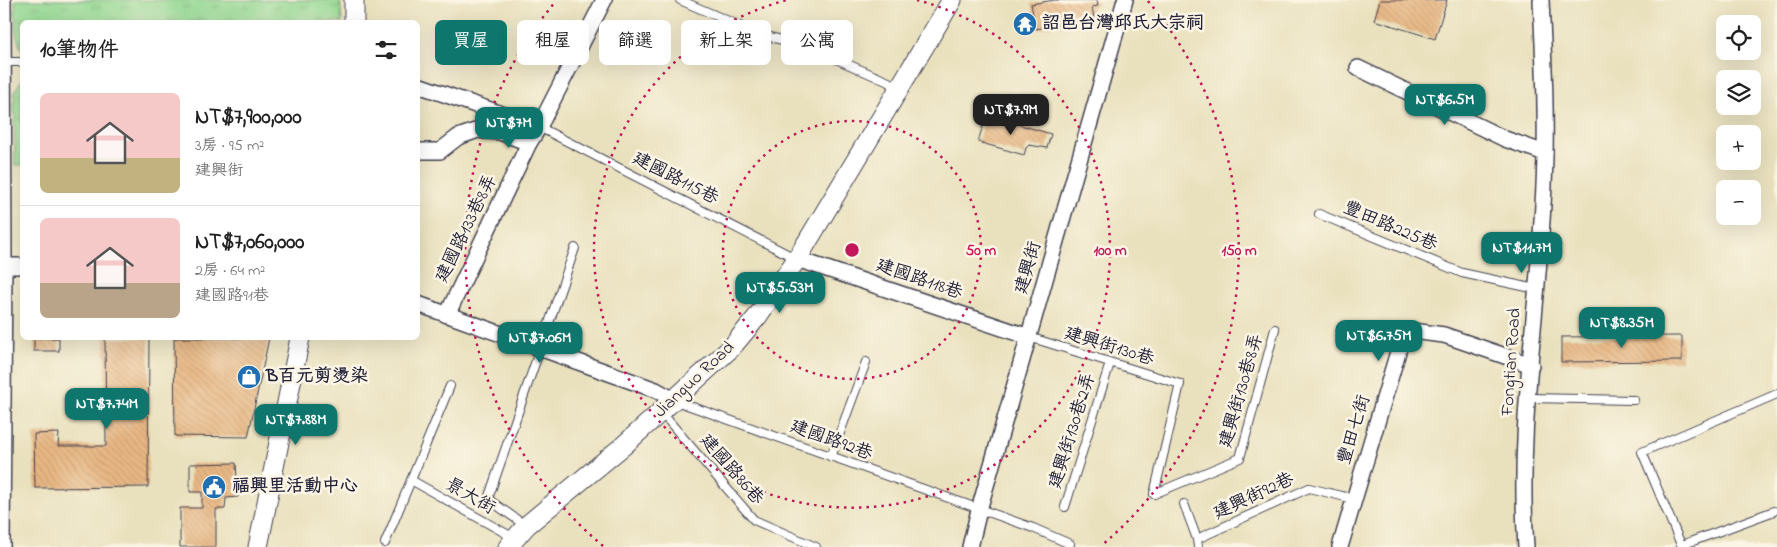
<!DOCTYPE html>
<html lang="zh-TW">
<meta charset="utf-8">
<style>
body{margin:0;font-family:"Indie Flower","LXGW WenKai TC",sans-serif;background:#f2f2f2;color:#222;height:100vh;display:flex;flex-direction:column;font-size:19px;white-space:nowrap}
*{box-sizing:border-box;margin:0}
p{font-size:16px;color:#767676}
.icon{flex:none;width:28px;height:28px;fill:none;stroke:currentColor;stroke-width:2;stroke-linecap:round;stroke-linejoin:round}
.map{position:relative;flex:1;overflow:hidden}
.drawer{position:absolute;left:20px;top:20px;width:400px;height:320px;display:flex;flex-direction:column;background:#fff;border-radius:8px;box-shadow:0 5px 20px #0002}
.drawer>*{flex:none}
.guide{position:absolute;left:435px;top:20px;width:475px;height:45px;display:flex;gap:10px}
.fabs{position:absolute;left:1716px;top:15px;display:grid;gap:10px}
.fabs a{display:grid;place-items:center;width:45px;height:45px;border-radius:8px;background:#fff;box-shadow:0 5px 20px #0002;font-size:25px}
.price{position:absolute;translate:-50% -42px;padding:0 11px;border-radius:10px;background:#0f766e;color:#fff;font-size:16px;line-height:32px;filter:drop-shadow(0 1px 2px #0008)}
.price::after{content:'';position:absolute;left:50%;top:30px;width:15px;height:11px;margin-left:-8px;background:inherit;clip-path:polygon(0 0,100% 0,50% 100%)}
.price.selected{background:#222;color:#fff}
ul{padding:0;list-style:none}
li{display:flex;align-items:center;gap:15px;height:125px;padding:0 20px}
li+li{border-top:1px solid #e0e0e0}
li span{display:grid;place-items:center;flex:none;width:140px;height:100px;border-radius:8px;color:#555}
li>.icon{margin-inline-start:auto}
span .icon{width:60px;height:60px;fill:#fffc;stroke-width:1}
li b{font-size:21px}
h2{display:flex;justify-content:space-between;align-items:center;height:60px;padding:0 20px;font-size:21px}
.pill{padding:0 18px;border-radius:8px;background:#fff;box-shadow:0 5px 20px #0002;font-size:18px;line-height:45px}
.pill.selected{background:#0f766e;color:#fff}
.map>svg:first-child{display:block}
.grass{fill:url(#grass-tufts);stroke:#5a7c66}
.building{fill:url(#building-back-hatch)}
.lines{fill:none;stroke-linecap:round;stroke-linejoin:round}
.service-casing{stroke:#403f4f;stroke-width:10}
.minor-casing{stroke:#403f4f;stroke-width:18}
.tertiary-casing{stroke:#403f4f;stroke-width:21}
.service{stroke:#fff;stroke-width:8}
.minor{stroke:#fff;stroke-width:15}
.tertiary{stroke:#fff;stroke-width:19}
.ring{fill:none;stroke:#c2185b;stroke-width:2.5;stroke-dasharray:2.5 5}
.labels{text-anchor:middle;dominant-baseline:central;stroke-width:5;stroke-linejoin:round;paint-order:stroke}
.poi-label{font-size:18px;font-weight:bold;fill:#22223b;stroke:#fcf5e5;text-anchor:start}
.street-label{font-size:18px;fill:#22223b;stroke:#fcf5e5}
.centre{fill:#c2185b;stroke:#fcf5e5;stroke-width:2.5}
.ring-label{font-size:15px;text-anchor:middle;font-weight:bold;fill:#c2185b;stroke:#fcf5e5;stroke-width:5;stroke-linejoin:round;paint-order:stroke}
</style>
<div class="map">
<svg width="1777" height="547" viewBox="0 0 1777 547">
<defs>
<pattern id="grass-tufts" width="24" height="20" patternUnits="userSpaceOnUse" patternTransform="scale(1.25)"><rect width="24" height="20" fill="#91d790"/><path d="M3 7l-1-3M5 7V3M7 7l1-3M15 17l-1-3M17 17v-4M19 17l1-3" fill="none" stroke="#7db87d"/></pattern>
<pattern id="building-back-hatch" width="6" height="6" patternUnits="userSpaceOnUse" patternTransform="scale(1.25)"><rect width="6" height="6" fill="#e8b783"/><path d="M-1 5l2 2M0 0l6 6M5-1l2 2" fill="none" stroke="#c79d72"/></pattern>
</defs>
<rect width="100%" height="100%" fill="#fcf5e5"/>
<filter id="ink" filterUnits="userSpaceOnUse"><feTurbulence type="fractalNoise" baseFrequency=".02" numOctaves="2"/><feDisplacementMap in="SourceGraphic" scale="10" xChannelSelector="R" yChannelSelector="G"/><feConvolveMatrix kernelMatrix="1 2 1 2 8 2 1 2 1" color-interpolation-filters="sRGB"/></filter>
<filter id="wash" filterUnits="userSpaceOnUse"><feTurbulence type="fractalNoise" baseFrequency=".0096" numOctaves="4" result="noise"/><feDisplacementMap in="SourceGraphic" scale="20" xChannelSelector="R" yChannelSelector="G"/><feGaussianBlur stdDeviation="1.12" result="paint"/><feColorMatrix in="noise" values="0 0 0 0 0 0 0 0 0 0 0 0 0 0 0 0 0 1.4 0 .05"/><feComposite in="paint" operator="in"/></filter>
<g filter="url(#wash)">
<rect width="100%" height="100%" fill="#e9e1be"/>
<g class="grass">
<path d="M 15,0 L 340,0 L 342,22 L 22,22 L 22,51 C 14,35 15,18 15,0 Z"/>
<polygon points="22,80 22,165 15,165 14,94 20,82"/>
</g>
<g id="blocks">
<g class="building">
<polygon points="1054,0 1097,0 1098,6 1092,7 1094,18 1036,29 1031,4"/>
<polygon points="1380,0 1447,0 1435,39 1374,20"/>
<polygon points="986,115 1051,134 1047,148 1029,145 1026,148 1024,155 978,142"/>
<polygon points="1682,336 1682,361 1561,362 1561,337"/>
<rect x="34" y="338" width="25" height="13"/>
<polygon points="105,338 149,338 148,487 35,488 34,434 59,433 58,446 106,446"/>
<polygon points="174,338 269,338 248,437 175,436"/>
<polygon points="236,463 238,497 226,498 225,509 216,509 216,547 180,547 180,508 202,508 202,492 190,492 190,464"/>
</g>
</g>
</g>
<g filter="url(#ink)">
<use href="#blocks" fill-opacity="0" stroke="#403f4f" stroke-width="1"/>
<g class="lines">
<g class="service-casing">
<g id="service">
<polyline points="680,0 756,33 811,48 900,87"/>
<polyline points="3,62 22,62"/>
<polyline points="539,127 797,259"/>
<polyline points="1319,214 1462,273 1536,289"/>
<polyline points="1029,337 1180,384 1154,494"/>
<polyline points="1528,398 1634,400"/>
<polyline points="676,401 1033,528 1070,544"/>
<polyline points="661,412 754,520 816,547"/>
<polyline points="831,457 866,362"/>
<polyline points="411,480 514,538"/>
<polyline points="1154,494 1240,458 1275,329"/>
<polyline points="1184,504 1197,539 1198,547"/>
<polyline points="1065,507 1110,363"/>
<polyline points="526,526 488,499 575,248"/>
<polyline points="1197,539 1309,488 1354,499"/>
<polyline points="385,543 450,386"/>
<polyline points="1682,545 1774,511"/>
<polyline points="1682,547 1642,452 1777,394"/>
</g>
</g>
<g class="minor-casing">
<g id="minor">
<polyline points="1358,68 1505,139 1545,153"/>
<polyline points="418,85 539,127"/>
<polyline points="418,151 440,151 458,137 478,130 500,132 529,143"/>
<polyline points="797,259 1029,337"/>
<polyline points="0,266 22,266"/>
<polyline points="418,304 656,390 674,400"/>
<polyline points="447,315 529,143 539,127 604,0"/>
<polyline points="2,547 4,266 3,0"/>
<polyline points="970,547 979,510 1125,0"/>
<polyline points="1340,547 1400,345 1404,337 1412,331 1444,335 1531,365"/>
<path d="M 1526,547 C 1517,426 1539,306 1544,185 C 1547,123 1544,62 1541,0"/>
</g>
</g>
<g class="tertiary-casing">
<g id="tertiary">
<polyline points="354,22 354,0"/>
<polyline points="258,547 300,338"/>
<polyline points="508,547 526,526 623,446 731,348 757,317 797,259 952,0"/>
</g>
</g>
<use href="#service" class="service"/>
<use href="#minor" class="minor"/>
<use href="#tertiary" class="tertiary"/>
</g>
</g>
<g class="ring">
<circle cx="852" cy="250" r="129"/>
<path d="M917 0A258 258 0 1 1 787 0"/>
<path d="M603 546A387 387 0 0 1 556 1M1148 1A387 387 0 0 1 1101 546"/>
</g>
<defs>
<g id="temple-disc" transform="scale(1.25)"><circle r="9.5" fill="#1f6fb2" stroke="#fcf5e5"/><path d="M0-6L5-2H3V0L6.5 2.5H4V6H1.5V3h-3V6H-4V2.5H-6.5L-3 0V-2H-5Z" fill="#fff"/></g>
<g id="shop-disc" transform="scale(1.25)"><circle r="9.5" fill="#1f6fb2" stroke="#fcf5e5"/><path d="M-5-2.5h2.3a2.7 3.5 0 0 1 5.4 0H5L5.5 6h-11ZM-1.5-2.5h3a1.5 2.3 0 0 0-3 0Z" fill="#fff"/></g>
<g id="civic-disc" transform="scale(1.25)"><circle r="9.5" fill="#1f6fb2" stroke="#fcf5e5"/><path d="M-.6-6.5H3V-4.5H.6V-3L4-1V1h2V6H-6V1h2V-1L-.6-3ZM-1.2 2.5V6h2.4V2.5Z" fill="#fff"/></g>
</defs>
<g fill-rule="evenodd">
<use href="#temple-disc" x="1025" y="24"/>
<use href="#shop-disc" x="249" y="377"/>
<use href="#civic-disc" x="214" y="487"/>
</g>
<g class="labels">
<g class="poi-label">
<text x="1042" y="24">詔邑台灣邱氏大宗祠</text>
<text x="266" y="377">B百元剪燙染</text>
<text x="232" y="487">福興里活動中心</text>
</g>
<g class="street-label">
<text transform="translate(675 179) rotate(27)">建國路115巷</text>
<text transform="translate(1390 227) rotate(23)">豐田路225巷</text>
<text transform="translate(467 229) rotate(-64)">建國路133巷8弄</text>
<text transform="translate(1029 268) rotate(-74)">建興街</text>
<text transform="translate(919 280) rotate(19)">建國路118巷</text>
<text transform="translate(1109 347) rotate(17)">建興街130巷</text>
<text transform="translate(1512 362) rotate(-86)">Fongtian Road</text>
<text transform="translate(695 380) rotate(-43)">Jianguo Road</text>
<text transform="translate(1242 391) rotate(-74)">建興街130巷8弄</text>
<text transform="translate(1355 430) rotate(-73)">豐田七街</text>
<text transform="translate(1073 431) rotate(-73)">建興街130巷2弄</text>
<text transform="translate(831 441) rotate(20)">建國路92巷</text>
<text transform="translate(731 470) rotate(49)">建國路86巷</text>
<text transform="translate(470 497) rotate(30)">景大街</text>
<text transform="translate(1254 497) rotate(-25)">建興街92巷</text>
</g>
</g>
<circle cx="852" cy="250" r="8" class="centre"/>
<g class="ring-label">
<text x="981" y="255">50 m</text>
<text x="1110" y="255">100 m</text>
<text x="1239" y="255">150 m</text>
</g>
</svg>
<div class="fabs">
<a><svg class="icon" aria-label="locate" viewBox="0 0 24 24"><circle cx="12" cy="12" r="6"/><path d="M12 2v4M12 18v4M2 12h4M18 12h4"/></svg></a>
<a><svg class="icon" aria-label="layers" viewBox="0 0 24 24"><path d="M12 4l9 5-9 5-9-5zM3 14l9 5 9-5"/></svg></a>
<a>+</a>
<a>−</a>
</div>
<b class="price" style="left:1445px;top:126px">NT$6.5M</b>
<b class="price selected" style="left:1011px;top:136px">NT$7.9M</b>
<b class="price" style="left:509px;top:149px">NT$7M</b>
<b class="price" style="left:1522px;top:274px">NT$11.7M</b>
<b class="price" style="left:780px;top:314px">NT$5.53M</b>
<b class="price" style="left:1622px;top:349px">NT$8.35M</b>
<b class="price" style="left:1379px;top:362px">NT$6.75M</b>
<b class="price" style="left:540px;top:364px">NT$7.06M</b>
<b class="price" style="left:107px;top:430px">NT$7.74M</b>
<b class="price" style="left:296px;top:446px">NT$7.88M</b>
<div class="guide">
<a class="pill selected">買屋</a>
<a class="pill">租屋</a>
<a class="pill">篩選</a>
<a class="pill">新上架</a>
<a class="pill">公寓</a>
</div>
<section class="drawer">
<h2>10筆物件<svg class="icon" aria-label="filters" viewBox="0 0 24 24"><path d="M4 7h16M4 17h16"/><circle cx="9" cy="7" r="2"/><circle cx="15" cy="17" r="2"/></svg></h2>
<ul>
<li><span style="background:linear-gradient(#f6c9c9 65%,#c2b280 0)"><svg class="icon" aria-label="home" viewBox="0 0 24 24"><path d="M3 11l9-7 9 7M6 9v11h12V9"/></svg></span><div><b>NT$7,900,000</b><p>3房 · 95 m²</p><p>建興街</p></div></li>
<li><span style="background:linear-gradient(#f6c9c9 65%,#b9a48a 0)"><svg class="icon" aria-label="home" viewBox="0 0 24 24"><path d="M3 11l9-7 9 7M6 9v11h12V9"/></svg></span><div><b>NT$7,060,000</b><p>2房 · 64 m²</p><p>建國路91巷</p></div></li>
</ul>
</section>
</div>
